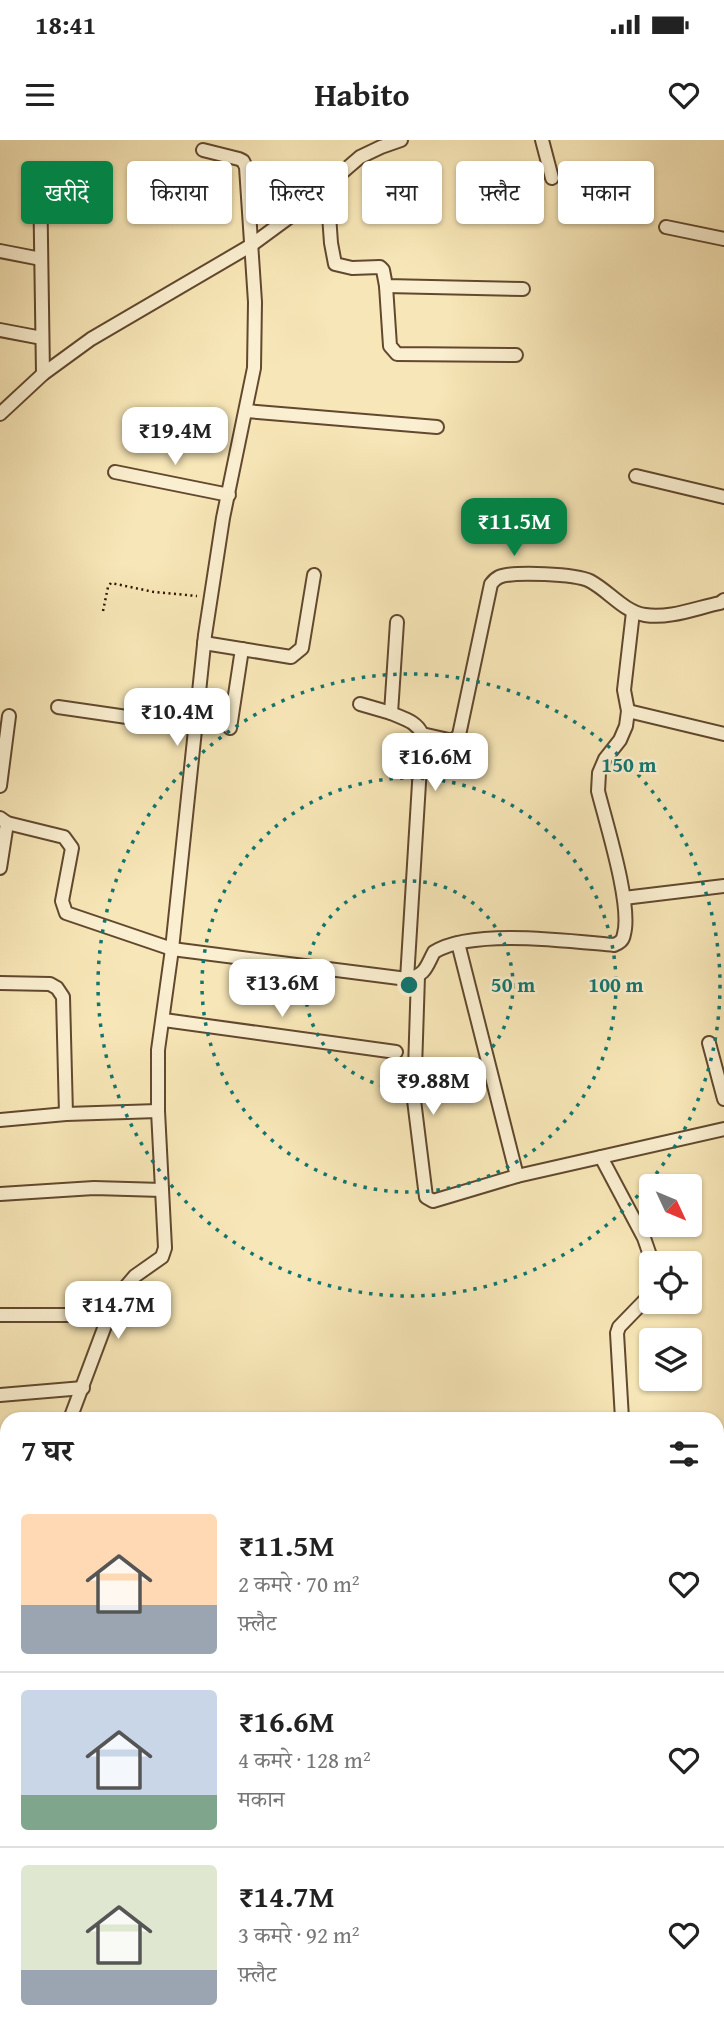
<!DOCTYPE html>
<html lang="hi">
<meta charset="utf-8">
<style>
body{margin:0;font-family:"Gentium Book Plus","Noto Serif Devanagari",serif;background:#f6f6f6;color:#222;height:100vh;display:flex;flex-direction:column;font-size:26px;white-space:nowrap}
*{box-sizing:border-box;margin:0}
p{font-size:23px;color:#767676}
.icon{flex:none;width:38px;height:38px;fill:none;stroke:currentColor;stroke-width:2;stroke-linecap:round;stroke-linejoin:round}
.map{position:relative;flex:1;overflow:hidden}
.drawer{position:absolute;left:0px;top:1272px;width:724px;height:625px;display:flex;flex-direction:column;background:#fff;border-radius:21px 21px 0 0;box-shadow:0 2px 5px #0004}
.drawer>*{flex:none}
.guide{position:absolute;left:21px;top:21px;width:682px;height:63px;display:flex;gap:14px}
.needle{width:46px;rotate:134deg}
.controls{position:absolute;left:639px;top:1034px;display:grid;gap:14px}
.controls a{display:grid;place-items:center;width:63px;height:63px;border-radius:7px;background:#fff;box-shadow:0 2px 5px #0004;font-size:35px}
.price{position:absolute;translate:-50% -60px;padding:0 16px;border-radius:14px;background:#fff;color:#222;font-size:23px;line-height:46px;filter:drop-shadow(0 2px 4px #0008)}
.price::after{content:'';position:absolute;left:50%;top:42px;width:21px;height:16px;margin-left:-10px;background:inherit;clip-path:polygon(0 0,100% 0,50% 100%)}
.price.on{background:#0b8043;color:#fff}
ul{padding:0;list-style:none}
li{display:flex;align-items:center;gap:21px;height:175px;padding:0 21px}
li+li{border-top:2px solid #e0e0e0}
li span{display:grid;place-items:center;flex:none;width:196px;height:140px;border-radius:7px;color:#555}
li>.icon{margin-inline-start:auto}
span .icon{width:84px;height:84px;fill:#fffc;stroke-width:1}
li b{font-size:30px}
h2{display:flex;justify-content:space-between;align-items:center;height:84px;padding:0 21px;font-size:30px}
.chip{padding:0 24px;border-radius:7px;background:#fff;box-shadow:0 2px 5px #0004;font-size:24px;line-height:63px}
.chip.on{background:#0b8043;color:#fff}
.status{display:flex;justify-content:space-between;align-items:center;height:49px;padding:0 35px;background:#fff;direction:ltr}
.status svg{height:19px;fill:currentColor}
header{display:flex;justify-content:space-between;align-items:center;height:91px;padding:0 21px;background:#fff;font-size:32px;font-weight:600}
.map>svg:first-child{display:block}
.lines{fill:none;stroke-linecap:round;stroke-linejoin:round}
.minor-casing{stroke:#61482e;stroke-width:16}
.path{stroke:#2f1300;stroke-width:2.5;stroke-dasharray:2 3.5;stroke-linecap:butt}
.minor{stroke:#faefd0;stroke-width:12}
.ring{fill:none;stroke:#0f766e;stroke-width:3.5;stroke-dasharray:3.5 7}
.centre{fill:#0f766e;stroke:#faefd0;stroke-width:3.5}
.ring-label{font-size:21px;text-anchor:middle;font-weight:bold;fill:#0f766e;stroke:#faefd0;stroke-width:5;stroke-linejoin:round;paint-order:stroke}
</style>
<div class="status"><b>18:41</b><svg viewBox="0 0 49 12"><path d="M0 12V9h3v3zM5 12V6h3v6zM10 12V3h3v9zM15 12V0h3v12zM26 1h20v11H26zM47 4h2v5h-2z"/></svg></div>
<header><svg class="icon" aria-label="menu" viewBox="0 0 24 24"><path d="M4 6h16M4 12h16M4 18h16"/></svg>Habito<svg class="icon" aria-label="heart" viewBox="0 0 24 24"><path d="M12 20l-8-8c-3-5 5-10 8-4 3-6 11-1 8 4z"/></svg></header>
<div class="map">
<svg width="724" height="1896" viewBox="0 0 724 1896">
<rect width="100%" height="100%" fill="#f7e6b7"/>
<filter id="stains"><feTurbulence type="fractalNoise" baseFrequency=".00286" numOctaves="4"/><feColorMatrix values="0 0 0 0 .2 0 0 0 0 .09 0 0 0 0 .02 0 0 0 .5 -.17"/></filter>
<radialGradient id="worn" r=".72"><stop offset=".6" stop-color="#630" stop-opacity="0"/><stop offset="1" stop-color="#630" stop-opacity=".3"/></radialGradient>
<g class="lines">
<g class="minor-casing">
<g id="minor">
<polyline points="542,0 552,38"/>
<polyline points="40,34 43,234"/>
<polyline points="327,47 331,103 335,124 352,128 380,127 383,130 386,146 523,149"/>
<polyline points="666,87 724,99"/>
<polyline points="0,111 41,119"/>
<polyline points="386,146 390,206 397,214 516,215"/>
<polyline points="0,190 42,198"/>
<polyline points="246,271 437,287"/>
<polyline points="0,274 43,234 91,199 250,106 295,73 360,17 381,7 401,0"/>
<polyline points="115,332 229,355"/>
<polyline points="636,336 724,357"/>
<path d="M 397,482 L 391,573 C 404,579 416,581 422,594 L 407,839"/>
<polyline points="204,503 291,517 302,508 314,435"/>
<polyline points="360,564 391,573"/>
<polyline points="58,567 196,587"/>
<polyline points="628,571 724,594"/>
<polyline points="230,588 242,509"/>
<path d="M 422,594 L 453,601 L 459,595 L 491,444 C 494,440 495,439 499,437 C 514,431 576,434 590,441 C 609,451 624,472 645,475 C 669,479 696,468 720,463 L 724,460"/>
<polyline points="0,646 9,576"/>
<path d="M 0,678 L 7,683 L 64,697 L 72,708 L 62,761 L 66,773 L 172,809 L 407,839 C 426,835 426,827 434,812 C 472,788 569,801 614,805 C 619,803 623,801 624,794 C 632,765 606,683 598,651 L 599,633 L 605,619 L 620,600 L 626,586 L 628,571 L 624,550 L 633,472"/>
<polyline points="0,728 7,683"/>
<polyline points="624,758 724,746"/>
<polyline points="458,803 517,1036 724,989"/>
<polyline points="418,836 414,960 426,1057 433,1061 517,1036"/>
<polyline points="0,843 50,844 57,848 63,857 66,974"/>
<polyline points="164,880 396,912"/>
<polyline points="709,903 724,959"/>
<polyline points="0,980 66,974 158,971"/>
<polyline points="601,1017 644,1098 653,1124"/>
<polyline points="0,1054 94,1048 162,1050"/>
<polyline points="0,1175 109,1175"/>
<polyline points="0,1255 83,1248"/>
<polyline points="70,1279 109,1175 123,1150 135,1136 162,1117 165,1108 158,971 158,910 172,809 205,495 223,378 254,228 255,162 246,27 243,21 239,19 203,10"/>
<polyline points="622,1279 617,1193 619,1187 651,1154"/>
<polyline points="718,1322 724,1321"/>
<polyline points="0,1371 7,1371"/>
<polyline points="0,1546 7,1546"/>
<polyline points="0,1724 7,1723"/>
<polyline points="718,1889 724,1889"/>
<polyline points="56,1890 56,1896"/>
<polyline points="646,1896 647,1890"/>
</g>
</g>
<polyline class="path" points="103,471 108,447 111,443 154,452 197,456"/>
<use href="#minor" class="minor"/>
</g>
<g class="ring">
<circle cx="409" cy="845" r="104"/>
<circle cx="409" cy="845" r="207"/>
<circle cx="409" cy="845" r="311"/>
</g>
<circle cx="409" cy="845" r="10" class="centre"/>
<g class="ring-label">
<text x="629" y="632">150 m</text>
<text x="513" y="852">50 m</text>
<text x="616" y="852">100 m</text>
</g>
<rect width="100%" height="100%" filter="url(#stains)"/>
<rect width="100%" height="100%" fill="url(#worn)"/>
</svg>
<div class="controls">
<a><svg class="needle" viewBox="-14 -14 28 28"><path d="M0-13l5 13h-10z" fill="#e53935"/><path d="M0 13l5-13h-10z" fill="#767676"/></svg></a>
<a><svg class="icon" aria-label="locate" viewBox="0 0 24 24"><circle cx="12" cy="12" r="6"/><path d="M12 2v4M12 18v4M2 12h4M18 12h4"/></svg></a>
<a><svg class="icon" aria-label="layers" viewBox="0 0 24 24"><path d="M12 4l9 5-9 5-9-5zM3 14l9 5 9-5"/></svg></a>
</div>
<b class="price" style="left:175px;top:327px">₹19.4M</b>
<b class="price on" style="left:514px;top:418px">₹11.5M</b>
<b class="price" style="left:177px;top:608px">₹10.4M</b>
<b class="price" style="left:435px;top:653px">₹16.6M</b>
<b class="price" style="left:282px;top:879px">₹13.6M</b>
<b class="price" style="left:433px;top:977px">₹9.88M</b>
<b class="price" style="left:118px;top:1201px">₹14.7M</b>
<div class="guide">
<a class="chip on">खरीदें</a>
<a class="chip">किराया</a>
<a class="chip">फ़िल्टर</a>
<a class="chip">नया</a>
<a class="chip">फ़्लैट</a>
<a class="chip">मकान</a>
</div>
<section class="drawer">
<h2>7 घर<svg class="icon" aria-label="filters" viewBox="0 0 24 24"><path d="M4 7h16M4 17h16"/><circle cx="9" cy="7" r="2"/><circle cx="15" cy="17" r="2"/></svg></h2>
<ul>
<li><span style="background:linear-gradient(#ffd9b3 65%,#9aa5b1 0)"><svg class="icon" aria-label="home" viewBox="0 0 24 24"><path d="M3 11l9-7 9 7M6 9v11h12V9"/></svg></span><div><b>₹11.5M</b><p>2 कमरे · 70 m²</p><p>फ़्लैट</p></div><svg class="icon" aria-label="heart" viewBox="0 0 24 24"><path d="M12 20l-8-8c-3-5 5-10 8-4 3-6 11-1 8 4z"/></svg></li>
<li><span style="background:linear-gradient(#c9d6e8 75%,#7fa58c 0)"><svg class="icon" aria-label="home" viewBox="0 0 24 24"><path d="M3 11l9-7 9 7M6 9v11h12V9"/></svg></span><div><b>₹16.6M</b><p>4 कमरे · 128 m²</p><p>मकान</p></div><svg class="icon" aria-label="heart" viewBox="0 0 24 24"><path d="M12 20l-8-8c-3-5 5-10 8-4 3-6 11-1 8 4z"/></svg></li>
<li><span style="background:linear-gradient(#dfe7d0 75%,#9aa5b1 0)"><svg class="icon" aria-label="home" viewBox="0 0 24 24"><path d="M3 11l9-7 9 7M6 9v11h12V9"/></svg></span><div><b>₹14.7M</b><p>3 कमरे · 92 m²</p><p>फ़्लैट</p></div><svg class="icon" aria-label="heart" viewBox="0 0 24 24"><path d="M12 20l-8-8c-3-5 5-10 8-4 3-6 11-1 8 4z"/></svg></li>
</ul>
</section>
</div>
